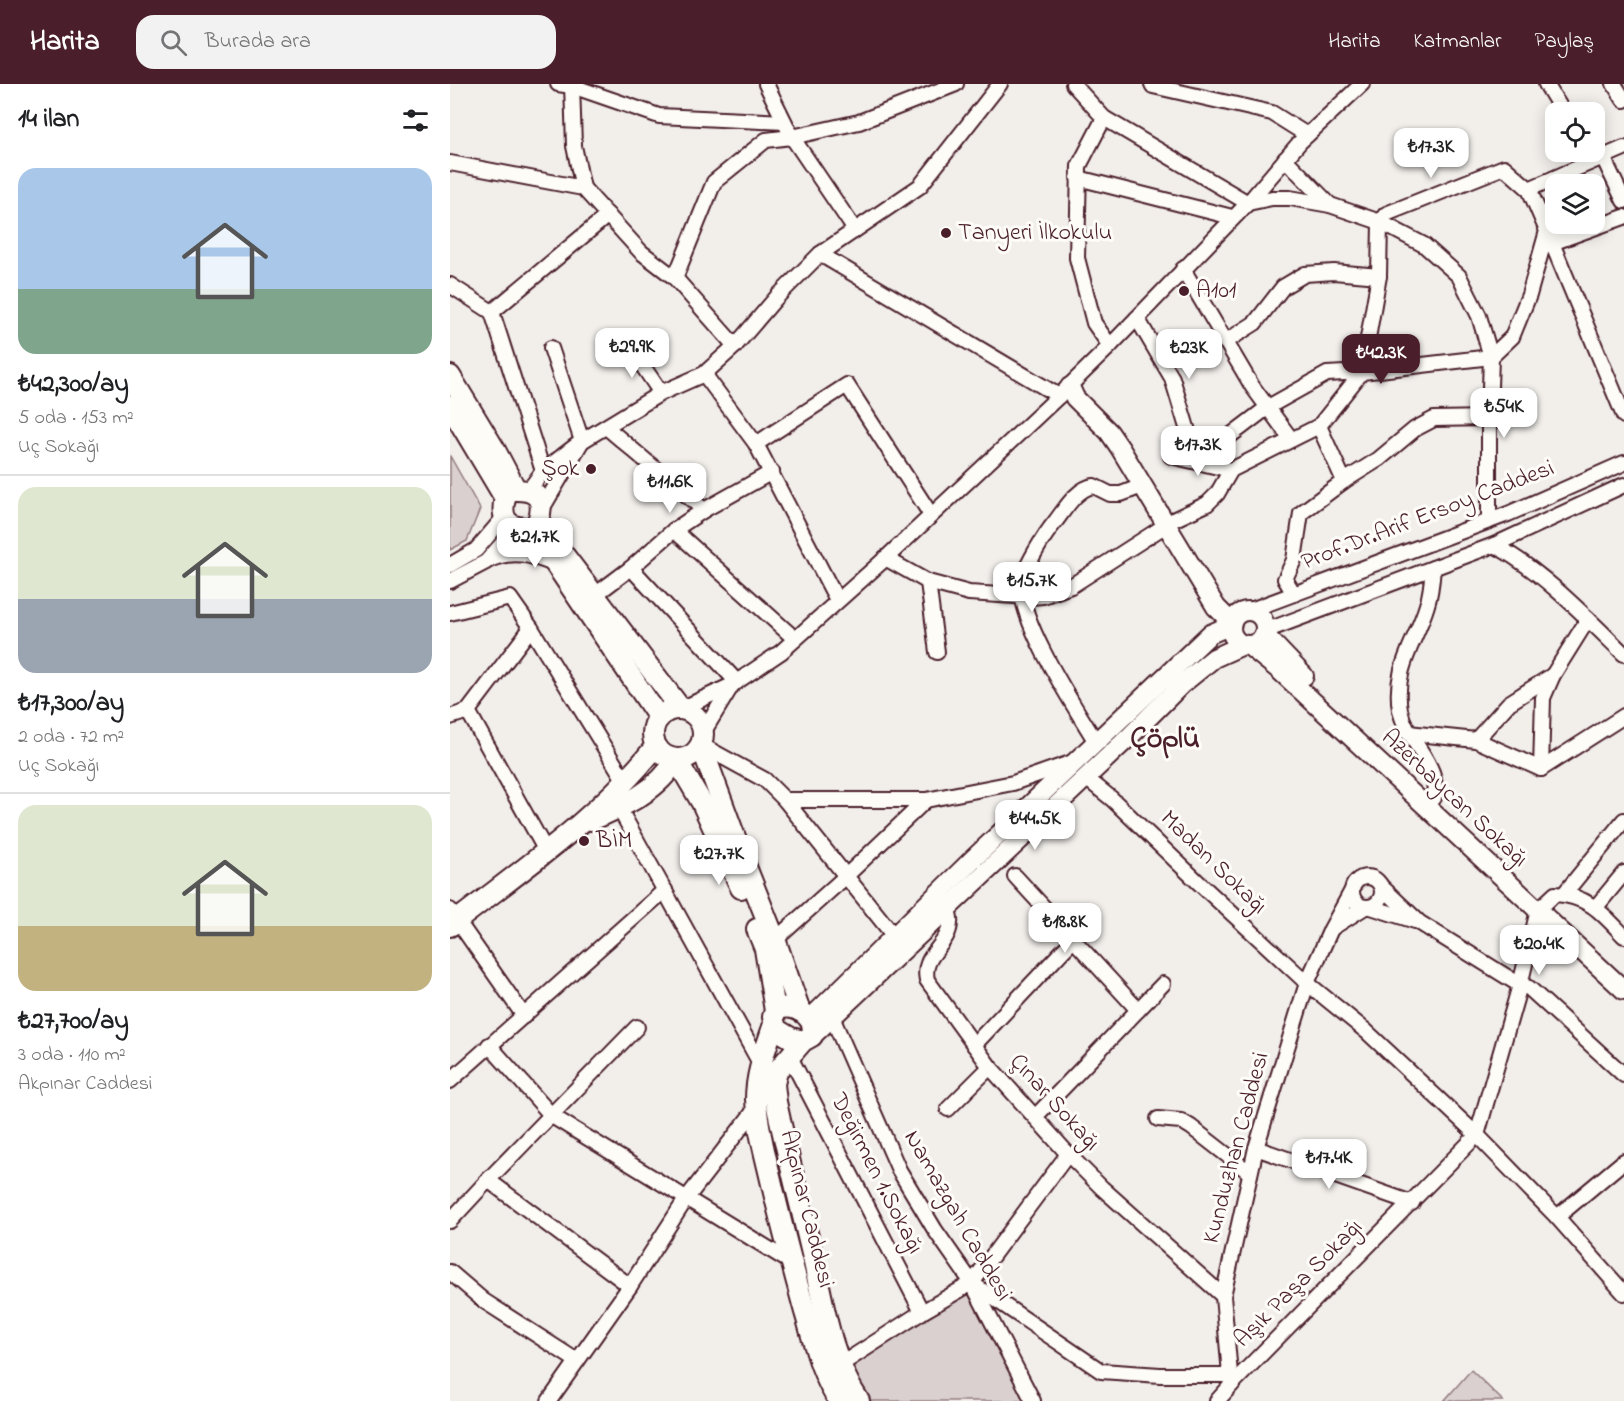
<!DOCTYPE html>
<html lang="tr">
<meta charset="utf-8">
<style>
body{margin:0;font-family:"Indie Flower",sans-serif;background:#f2f2f2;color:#202124;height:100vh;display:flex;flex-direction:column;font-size:22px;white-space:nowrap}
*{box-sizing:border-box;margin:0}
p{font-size:20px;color:#757577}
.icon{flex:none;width:33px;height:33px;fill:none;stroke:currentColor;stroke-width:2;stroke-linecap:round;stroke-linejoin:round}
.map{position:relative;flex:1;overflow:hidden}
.drawer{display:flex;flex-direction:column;background:#fff;width:450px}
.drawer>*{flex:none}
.buttons{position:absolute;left:1095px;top:18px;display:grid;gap:12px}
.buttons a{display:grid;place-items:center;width:60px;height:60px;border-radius:12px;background:#fff;box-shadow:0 3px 15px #0003;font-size:30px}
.price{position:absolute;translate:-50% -51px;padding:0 14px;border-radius:12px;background:#fff;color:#222;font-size:20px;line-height:39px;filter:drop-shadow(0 2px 3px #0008)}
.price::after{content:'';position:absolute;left:50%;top:36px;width:18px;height:14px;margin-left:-9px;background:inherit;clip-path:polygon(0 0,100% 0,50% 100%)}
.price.selected{background:#4a1f2b;color:#fff}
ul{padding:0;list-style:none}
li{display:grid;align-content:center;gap:12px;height:318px;padding:0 18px}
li+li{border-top:2px solid #e0e0e0}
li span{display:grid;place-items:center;height:186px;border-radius:18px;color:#555}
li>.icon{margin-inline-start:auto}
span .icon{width:108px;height:108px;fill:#fffc;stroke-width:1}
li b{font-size:26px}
h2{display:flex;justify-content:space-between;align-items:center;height:72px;padding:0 18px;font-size:26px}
header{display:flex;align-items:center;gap:36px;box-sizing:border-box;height:84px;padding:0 30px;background:#4a1f2b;color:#fff}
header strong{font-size:28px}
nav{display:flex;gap:33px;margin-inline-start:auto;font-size:21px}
.search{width:420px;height:54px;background:#f2f2f2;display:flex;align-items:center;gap:15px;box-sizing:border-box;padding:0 21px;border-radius:18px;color:#757577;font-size:22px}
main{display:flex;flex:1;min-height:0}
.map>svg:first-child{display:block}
.green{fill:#d9d0cf;stroke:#92787d;stroke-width:1.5}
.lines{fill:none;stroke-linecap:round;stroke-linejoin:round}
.minor-casing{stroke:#4a1f2b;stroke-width:18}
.tertiary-casing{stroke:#4a1f2b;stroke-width:22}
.secondary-casing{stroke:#4a1f2b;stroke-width:24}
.minor{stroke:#fdfcf7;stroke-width:14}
.tertiary{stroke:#fdfcf7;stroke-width:18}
.secondary{stroke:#fdfcf7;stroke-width:20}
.poi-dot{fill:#4a1f2b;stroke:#fdfcf7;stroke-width:2}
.labels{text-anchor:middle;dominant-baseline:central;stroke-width:6;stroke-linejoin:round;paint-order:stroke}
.poi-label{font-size:24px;fill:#4a1f2b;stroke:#fdfcf7;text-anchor:start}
.street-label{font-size:24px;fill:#4a1f2b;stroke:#fdfcf7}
.district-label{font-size:30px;font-weight:bold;fill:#4a1f2b;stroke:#fdfcf7}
</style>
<header>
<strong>Harita</strong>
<div class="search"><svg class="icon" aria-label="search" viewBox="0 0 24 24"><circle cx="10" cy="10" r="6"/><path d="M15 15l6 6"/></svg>Burada ara</div>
<nav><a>Harita</a><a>Katmanlar</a><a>Paylaş</a></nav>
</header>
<main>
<section class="drawer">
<h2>14 ilan<svg class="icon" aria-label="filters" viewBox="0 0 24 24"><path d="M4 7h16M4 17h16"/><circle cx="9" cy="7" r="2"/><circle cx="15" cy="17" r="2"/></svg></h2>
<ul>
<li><span style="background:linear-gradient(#a9c7e8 65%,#7fa58c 0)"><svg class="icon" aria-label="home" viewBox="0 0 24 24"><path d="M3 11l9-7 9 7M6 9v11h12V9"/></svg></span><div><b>₺42,300/ay</b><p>5 oda · 153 m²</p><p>Uç Sokağı</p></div></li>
<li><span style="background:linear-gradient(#dfe7d0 60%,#9aa5b1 0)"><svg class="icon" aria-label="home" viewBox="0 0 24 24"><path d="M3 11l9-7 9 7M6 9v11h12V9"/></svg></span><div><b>₺17,300/ay</b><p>2 oda · 72 m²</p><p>Uç Sokağı</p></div></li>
<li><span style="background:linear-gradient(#dfe7d0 65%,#c2b280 0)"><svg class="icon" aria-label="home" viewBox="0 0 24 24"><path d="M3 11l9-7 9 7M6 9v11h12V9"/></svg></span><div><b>₺27,700/ay</b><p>3 oda · 110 m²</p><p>Akpınar Caddesi</p></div></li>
</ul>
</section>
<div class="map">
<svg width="1174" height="1317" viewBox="0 0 1174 1317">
<rect width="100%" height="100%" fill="#f2efeb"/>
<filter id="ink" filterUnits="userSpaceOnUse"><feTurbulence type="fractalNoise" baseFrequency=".0167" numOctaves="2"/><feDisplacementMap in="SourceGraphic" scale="12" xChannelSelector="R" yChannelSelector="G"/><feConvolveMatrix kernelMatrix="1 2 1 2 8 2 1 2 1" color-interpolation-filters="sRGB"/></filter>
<g filter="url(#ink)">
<g class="green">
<polygon points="0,372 30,425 17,457 0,466"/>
<polygon points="518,1209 578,1317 419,1317 398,1282"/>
<polygon points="1021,1286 1053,1317 994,1317"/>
</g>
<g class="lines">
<g class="minor-casing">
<g id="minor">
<polyline points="108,0 122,2 209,32 334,38"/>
<polyline points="122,0 124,62 133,104"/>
<polyline points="316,0 342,53 405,146"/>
<polyline points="623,0 654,34 798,119"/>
<polyline points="702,0 703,2 822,29 857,51"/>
<polyline points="1096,0 1113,28"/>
<polyline points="1164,0 1174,16"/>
<polyline points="654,34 629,82 627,174 644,239 660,262"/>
<polyline points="1153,73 1174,117"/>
<polyline points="835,75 880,121"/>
<polyline points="0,79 133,104 191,168 225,194 285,262"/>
<polyline points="628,94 782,133"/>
<polyline points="1079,105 1174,64"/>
<polyline points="798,119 822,114 840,114 880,121 930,138 974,161 1009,192 1029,232 1041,273 1039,334 1039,437"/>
<polyline points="930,138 936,130 1054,83 1079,105 1097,147 1079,211 1062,253 1041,273"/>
<polyline points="1097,147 1174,332"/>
<polyline points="1102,159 1174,133"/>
<polyline points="370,170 609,312"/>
<polyline points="733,185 802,302 841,355"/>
<polyline points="225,194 264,98 316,56 342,53 409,38 506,0"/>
<polyline points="0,201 42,228 93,387"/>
<polyline points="42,228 158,131"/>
<polyline points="687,234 722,294 747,377 818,323 877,290 912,288 929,192 930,138"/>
<polyline points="775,258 805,239 833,203 855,190 884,188 929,192"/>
<polyline points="180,263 211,309"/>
<polyline points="254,290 306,360 387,516"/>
<polyline points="869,342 894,397"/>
<polyline points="156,343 254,426"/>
<polyline points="306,360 397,301 481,431"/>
<polyline points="721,372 781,386"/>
<polyline points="79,406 93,387 132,357 211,309 254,290 285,262 326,214 370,170 470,102 550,0"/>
<polyline points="92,425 132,357 101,264"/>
<polyline points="725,435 757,420 767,410 781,386 869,342 912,288 1041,273"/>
<polyline points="224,446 344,554"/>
<path d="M 1044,461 C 1090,485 1137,534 1174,570"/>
<polyline points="435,474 478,498 519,509 581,513 593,512 621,502 716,441"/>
<path d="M 39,476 C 64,465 81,471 106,481"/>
<polyline points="0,481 26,466 55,432"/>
<polyline points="181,484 287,598"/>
<path d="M 983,484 C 982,496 981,509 977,521 C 966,558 943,583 950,626 C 955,651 976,668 983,691 C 986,698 984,707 984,714"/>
<polyline points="0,497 36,478 66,444"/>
<polyline points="478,498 487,568"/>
<polyline points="844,510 835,495 844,476 851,429 894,397 929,375 965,345 984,335 1039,334"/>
<polyline points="145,511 181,484 224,446 254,426 322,388"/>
<polyline points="798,527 1058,430 1174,379"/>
<polyline points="0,529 60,514 81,544 175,697"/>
<polyline points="815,547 1044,461 1174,401"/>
<polyline points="231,625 282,601 331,568 437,473 609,312 660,262 798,119 850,58 912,0"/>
<polyline points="18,627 96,767"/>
<polyline points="0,633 18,627 81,544"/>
<polyline points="254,647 282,601"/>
<polyline points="958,649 1026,656 1091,685"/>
<polyline points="1026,656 1059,619 1103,591"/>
<path d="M 646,658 C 626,625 566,534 572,498 C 574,484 595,450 605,438 C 615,425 627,404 644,402 L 660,410 L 671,410 L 692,402"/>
<polyline points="251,661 315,696 335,716 444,852"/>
<polyline points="1091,685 1093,614 1103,591 1138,535"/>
<polyline points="1091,685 1174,632"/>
<polyline points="636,694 662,715 748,798 857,899 916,947 1027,1051 1107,1133 1174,1209"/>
<polyline points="335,716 476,716 563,699 623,678"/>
<polyline points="169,724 311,981"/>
<polyline points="565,792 688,926"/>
<circle cx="917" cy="808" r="15"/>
<polyline points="932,803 970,839 1070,901 1079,904 1174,991"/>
<polyline points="1114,810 1174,736"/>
<polyline points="921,823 965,837"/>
<polyline points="1146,823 1174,789"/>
<path d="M 498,825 C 499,829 501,835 500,839 C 499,862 471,870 477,896 L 540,983 L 618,1070 L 652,1104 L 773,1212"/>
<polyline points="0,826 74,932"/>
<polyline points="882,844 915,823"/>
<polyline points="325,856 395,793 476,716"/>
<polyline points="382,933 449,1086 485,1146 522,1199 583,1317"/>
<polyline points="39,961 102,1032 342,1179"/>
<polyline points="524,961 623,856"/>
<polyline points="340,973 472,1228"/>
<polyline points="0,997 215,806"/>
<polyline points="498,1025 540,983"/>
<polyline points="585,1033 713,900"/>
<polyline points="708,1035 731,1037 741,1043 800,1089"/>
<polyline points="806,1064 962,1119"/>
<polyline points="38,1096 180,1202"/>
<polyline points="1107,1133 1174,1077"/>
<polyline points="0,1137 38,1096 187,943"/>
<polyline points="0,1188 34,1217 127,1277"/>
<polyline points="523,1200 651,1287 710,1291 780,1291"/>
<polyline points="390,1281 472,1228 522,1199 618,1070"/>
<polyline points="781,1301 773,1212 806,1064 857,899 881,845 901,808"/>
<polyline points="99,1317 180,1202 236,1115 307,1023"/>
<path d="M 767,1317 L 785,1297 L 1027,1051 L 1070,901 L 1088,826 L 1105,810 C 1139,812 1152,829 1174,852"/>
</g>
</g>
<g class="tertiary-casing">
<g id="tertiary">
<polyline points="620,303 625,314 659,348 670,364 766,523 782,539"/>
<circle cx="798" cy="544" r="17"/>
<polyline points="814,550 854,592"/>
<polyline points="799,562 829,586 1174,906"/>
<polyline points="359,936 522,776 760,550 781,541"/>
<polyline points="362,952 679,653 732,600 764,574 793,561"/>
</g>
</g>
<g class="secondary-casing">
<g id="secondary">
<path d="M 0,292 L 45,366 L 66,406 C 88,406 95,416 88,437 L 231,625"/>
<path d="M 0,322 L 55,414 C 50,434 57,444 78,444 L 106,481 L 209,634"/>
<circle cx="228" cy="650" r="25"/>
<polyline points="251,661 296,783 327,861 350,927"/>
<polyline points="226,675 252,719 291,804"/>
<path d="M 141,736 C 172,723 210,706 226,675"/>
<path d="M 0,842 C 71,786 150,733 206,662"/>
<polyline points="307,845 315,865 325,927"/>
<path d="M 324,940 C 316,964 306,989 306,1015 C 307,1042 315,1070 321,1096 C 331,1140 343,1184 355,1228 C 364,1258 371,1291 389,1317"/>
<path d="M 353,957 L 341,954 L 326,945 L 323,933 L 325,927 C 341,916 368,932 362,952 L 353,957 L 327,987 L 324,1000 L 326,1018 C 337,1070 351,1122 363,1174 C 374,1222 381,1275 409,1317"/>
</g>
</g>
<use href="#minor" class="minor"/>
<use href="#tertiary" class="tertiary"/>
<use href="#secondary" class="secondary"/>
</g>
</g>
<g class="poi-dot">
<circle cx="496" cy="149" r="6"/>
<circle cx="734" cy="207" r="6"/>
<circle cx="141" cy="385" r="6"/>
<circle cx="134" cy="757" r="6"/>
</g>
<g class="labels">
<g class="poi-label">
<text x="508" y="149">Tanyeri İlkokulu</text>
<text x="746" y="207">A101</text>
<text x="129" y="385" text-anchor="end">Şok</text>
<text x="146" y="757">BİM</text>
</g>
<g class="street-label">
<text transform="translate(978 432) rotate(-21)">Prof.Dr.Arif Ersoy Caddesi</text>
<text transform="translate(1004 715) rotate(43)">Azerbaycan Sokağı</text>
<text transform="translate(763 779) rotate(44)">Madan Sokağı</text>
<text transform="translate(604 1019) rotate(48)">Çınar Sokağı</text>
<text transform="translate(787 1064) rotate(-75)">Kunduzhan Caddesi</text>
<text transform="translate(426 1090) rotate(63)">Değirmen 1.Sokağı</text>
<text transform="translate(356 1125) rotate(76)">Akpınar Caddesi</text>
<text transform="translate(507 1132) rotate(60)">Namazgah Caddesi</text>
<text transform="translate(849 1200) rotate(-45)">Aşık Paşa Sokağı</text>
</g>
<g class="district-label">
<text x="715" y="656">Çöplü</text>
</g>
</g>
</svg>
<div class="buttons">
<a><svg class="icon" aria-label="locate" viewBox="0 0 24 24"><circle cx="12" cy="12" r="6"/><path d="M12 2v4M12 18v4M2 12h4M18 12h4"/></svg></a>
<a><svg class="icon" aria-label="layers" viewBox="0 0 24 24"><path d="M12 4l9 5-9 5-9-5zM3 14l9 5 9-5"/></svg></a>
</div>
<b class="price" style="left:981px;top:95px">₺17.3K</b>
<b class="price" style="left:182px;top:295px">₺29.9K</b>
<b class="price" style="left:739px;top:296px">₺23K</b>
<b class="price selected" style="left:931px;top:301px">₺42.3K</b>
<b class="price" style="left:1054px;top:355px">₺54K</b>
<b class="price" style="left:748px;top:393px">₺17.3K</b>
<b class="price" style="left:220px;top:430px">₺11.6K</b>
<b class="price" style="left:85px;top:485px">₺21.7K</b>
<b class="price" style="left:582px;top:529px">₺15.7K</b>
<b class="price" style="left:585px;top:767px">₺44.5K</b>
<b class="price" style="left:269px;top:802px">₺27.7K</b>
<b class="price" style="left:615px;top:870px">₺18.8K</b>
<b class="price" style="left:1089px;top:892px">₺20.4K</b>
<b class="price" style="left:879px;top:1106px">₺17.4K</b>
</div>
</main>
